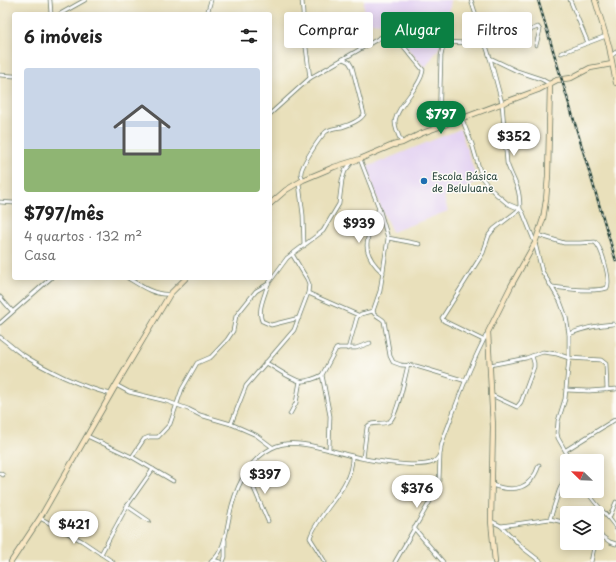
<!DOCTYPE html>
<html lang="pt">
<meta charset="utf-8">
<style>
body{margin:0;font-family:"Playpen Sans",sans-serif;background:#f6f6f6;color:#222;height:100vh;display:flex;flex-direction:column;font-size:15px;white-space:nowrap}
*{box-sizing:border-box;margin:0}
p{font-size:13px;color:#767676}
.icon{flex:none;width:22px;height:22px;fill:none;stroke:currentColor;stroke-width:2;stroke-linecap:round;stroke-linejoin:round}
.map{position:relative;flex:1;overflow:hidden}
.panel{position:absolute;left:12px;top:12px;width:260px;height:268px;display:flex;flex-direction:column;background:#fff;border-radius:4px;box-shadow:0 2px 10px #0003}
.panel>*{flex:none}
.guide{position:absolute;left:284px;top:12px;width:272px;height:36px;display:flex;gap:8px}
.needle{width:26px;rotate:293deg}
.controls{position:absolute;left:560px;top:454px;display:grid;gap:8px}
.controls a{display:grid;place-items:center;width:44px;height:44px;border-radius:4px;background:#fff;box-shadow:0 2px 10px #0003;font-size:20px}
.price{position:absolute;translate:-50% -34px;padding:0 9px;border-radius:14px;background:#fff;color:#222;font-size:13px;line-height:26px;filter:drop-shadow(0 1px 2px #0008)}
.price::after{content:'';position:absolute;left:50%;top:24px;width:12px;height:9px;margin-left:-6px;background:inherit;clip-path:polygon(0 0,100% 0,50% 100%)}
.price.selected{background:#0b8043;color:#fff}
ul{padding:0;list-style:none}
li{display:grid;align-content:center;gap:8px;height:212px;padding:0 12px}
li span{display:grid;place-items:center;height:124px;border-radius:4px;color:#555}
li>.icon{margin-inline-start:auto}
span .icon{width:72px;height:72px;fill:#fffc;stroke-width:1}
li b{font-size:17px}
h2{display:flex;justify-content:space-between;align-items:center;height:48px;padding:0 12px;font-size:17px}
.pill{padding:0 14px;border-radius:4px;background:#fff;box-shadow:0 2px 10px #0003;font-size:14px;line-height:36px}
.pill.selected{background:#0b8043;color:#fff}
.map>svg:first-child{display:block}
.built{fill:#e4d3f2}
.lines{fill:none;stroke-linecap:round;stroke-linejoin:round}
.street-casing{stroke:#667663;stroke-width:4.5}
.secondary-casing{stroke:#667663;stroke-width:6}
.street{stroke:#fff;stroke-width:3}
.secondary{stroke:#f9e7c3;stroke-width:4.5}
.rail-casing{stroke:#1f3d34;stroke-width:2.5}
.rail{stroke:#fdfcf7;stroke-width:1;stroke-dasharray:3;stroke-linecap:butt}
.poi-dot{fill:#1f6fb2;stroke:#fdfcf7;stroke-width:1.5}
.labels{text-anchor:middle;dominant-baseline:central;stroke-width:3;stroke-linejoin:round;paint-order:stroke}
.poi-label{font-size:10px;fill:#1f3d34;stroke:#fdfcf7;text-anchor:start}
</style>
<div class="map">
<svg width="616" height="562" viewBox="0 0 616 562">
<rect width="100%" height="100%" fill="#fdfcf7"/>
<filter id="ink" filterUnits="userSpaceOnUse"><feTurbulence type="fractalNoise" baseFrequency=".025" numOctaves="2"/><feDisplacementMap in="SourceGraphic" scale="8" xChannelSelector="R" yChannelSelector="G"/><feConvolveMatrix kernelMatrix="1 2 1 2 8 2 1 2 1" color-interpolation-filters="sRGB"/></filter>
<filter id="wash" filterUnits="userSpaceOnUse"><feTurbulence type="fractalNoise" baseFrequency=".012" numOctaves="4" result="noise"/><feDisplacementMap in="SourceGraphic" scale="16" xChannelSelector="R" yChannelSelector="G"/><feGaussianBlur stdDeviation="0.9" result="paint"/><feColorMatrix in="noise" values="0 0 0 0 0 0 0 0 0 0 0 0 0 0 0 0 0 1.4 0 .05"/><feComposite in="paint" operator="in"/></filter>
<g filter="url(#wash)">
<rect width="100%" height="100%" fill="#e9e0bb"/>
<g class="built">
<polygon points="364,0 451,0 446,32 441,45 425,68 385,23 363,22"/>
<polygon points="460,129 478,182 444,197 448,211 392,232 380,206 367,167"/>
</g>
</g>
<g filter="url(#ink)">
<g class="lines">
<g class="street-casing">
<g id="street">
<polyline points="50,0 51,14"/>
<polyline points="302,0 305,40 310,78"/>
<path d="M 471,0 L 490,58 L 502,103 L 507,163 C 510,172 514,179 517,187 C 520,194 520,202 520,209 L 494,229 L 489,235 L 483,253 L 442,318 L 444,321 L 483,340"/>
<polyline points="570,0 588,43"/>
<polyline points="60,14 85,0"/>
<polyline points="207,14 211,0"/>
<polyline points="561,53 606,36"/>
<polyline points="611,56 616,52"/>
<polyline points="490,58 517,71 541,79 550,84"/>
<polyline points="0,75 14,76"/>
<path d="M 270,114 L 310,78 L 383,36 L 391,33 L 396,37 L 423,70 C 421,87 397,105 395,122 C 395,129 399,137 402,143"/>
<polyline points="462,119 472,144 482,178 488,186 496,194 508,204 520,209 523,213 535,243 542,271 560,301 566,317 569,334 569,358 565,399 558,421 557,433 558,438 571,461"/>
<polyline points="439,127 441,56 444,42 467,43 486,45 515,36 538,27 540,30 536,45"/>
<polyline points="360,159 379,208 388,238 380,291 373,311"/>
<path d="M 303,180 C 303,179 301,175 301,174 C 300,167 321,135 327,131 C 332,128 337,128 342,127 C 349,125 361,120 364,114 L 352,67 L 349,62 L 343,59"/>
<polyline points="299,183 303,215 304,246"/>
<polyline points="0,202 14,203"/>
<path d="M 379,208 C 368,236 357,250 383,273"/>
<path d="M 538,235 L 564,243 L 580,243 L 595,242 C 602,248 611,280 607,288 C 594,292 567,289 553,287"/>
<polyline points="388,238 419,244"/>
<path d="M 128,278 C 141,286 155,296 170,294"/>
<path d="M 268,284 C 265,295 257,310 262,321 L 271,325 L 299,318"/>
<polyline points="308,293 358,315"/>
<polyline points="0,297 12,311"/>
<path d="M 373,311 C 374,316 381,317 384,321 L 390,356 L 393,362 L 401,365 L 416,366 L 466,381"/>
<polyline points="0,323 51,278"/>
<path d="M 569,334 C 584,328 597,325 613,324"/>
<path d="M 0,337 C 7,342 13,348 20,353 C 46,370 81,387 111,394"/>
<polyline points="348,349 357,317 361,314 373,311"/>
<path d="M 265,362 C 274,367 290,379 300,381 C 306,382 317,378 322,375 L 336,349 L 339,348 L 356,348 L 370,343"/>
<polyline points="490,365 526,358 543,352 557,354 569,358 601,360 606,364 607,390"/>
<polyline points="322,375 330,416 329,450"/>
<polyline points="116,385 129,392 166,401 188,409 200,415 231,424 256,435 272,447"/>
<polyline points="566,390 589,391 616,389"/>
<polyline points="491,395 517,407 521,402 534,367 534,363 532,356"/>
<polyline points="290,414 296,403 300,381"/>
<polyline points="231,424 246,386 294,330 308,293 309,284 307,279 292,254"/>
<polyline points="87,436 132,457 173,481"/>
<polyline points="566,450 616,419"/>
<polyline points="132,457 144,439 149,437 158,437 170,424 182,389 197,363 211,357 227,340 233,331 236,316 256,291 268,284 287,258 323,231 339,204 342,180 345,171 352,162"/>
<path d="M 363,458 L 367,427 C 372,420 383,426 390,421 C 398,414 405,376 408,365"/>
<polyline points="254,463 252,471 252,484 268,521"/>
<polyline points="0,473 3,475"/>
<path d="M 492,485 C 515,493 531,489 539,465"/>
<path d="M 587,491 C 595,505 608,515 616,528"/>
<polyline points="127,506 149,521"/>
<polyline points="40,518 82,541 113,562"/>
<polyline points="609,518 616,502"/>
<polyline points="550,519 559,491 567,474"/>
<polyline points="491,521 501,526 523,548 541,562"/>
<polyline points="501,526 550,519 567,523"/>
<polyline points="414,528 443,562"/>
<polyline points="597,533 610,542 616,544"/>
<polyline points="101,554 127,506 153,469"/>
<polyline points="213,560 220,562"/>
<path d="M 211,562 C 224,552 226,533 229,518 C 234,492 246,461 272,448 C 293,436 330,451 352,456 C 367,460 419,469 433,462 C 435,461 438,458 439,456 C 441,453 441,450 441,447 C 443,439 446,432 449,424 C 460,393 472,361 488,332"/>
<polyline points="223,562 225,557 225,540"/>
<path d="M 325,562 L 310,538 L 311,535 C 322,508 353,487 352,456"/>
<polyline points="395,562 436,491 439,481 440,455"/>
<polyline points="591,562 595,543"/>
</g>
</g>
<g class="secondary-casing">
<g id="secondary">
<polyline points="595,0 609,46 616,83"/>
<polyline points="270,204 286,190 303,180 334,167 360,159 393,145 402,143 420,134 538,90 557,80 571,78 590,68 612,64"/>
<polyline points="11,562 40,518 116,385 170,294 186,278"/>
<polyline points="495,562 491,521 493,427 488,332 511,286 535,243 543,219 546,200 548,176 550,84"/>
</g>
</g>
<use href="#street" class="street"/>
<use href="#secondary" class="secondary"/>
<g class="rail-casing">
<polyline id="rail" points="538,0 616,261"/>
</g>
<use href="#rail" class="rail"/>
</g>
</g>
<circle class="poi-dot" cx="424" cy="181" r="4"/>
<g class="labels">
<g class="poi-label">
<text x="432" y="175">Escola Básica<tspan x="432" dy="12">de Beluluane</tspan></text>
</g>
</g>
</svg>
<div class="controls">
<a><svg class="needle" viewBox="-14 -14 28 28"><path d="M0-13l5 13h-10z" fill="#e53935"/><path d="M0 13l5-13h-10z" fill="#767676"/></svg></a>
<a><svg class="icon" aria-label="layers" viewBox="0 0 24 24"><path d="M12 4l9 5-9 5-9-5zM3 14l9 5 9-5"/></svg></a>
</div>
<b class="price selected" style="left:441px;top:135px">$797</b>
<b class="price" style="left:514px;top:157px">$352</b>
<b class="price" style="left:359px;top:244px">$939</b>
<b class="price" style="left:265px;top:495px">$397</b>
<b class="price" style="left:417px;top:509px">$376</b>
<b class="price" style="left:74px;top:545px">$421</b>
<div class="guide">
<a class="pill">Comprar</a>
<a class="pill selected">Alugar</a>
<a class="pill">Filtros</a>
</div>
<section class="panel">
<h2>6 imóveis<svg class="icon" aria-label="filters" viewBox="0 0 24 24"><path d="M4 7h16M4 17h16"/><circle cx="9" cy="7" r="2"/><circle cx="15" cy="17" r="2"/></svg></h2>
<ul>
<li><span style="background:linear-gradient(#c9d6e8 65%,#8fb573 0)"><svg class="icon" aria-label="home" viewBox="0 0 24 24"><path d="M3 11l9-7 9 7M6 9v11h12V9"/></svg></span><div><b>$797/mês</b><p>4 quartos · 132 m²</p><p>Casa</p></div></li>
</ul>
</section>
</div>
